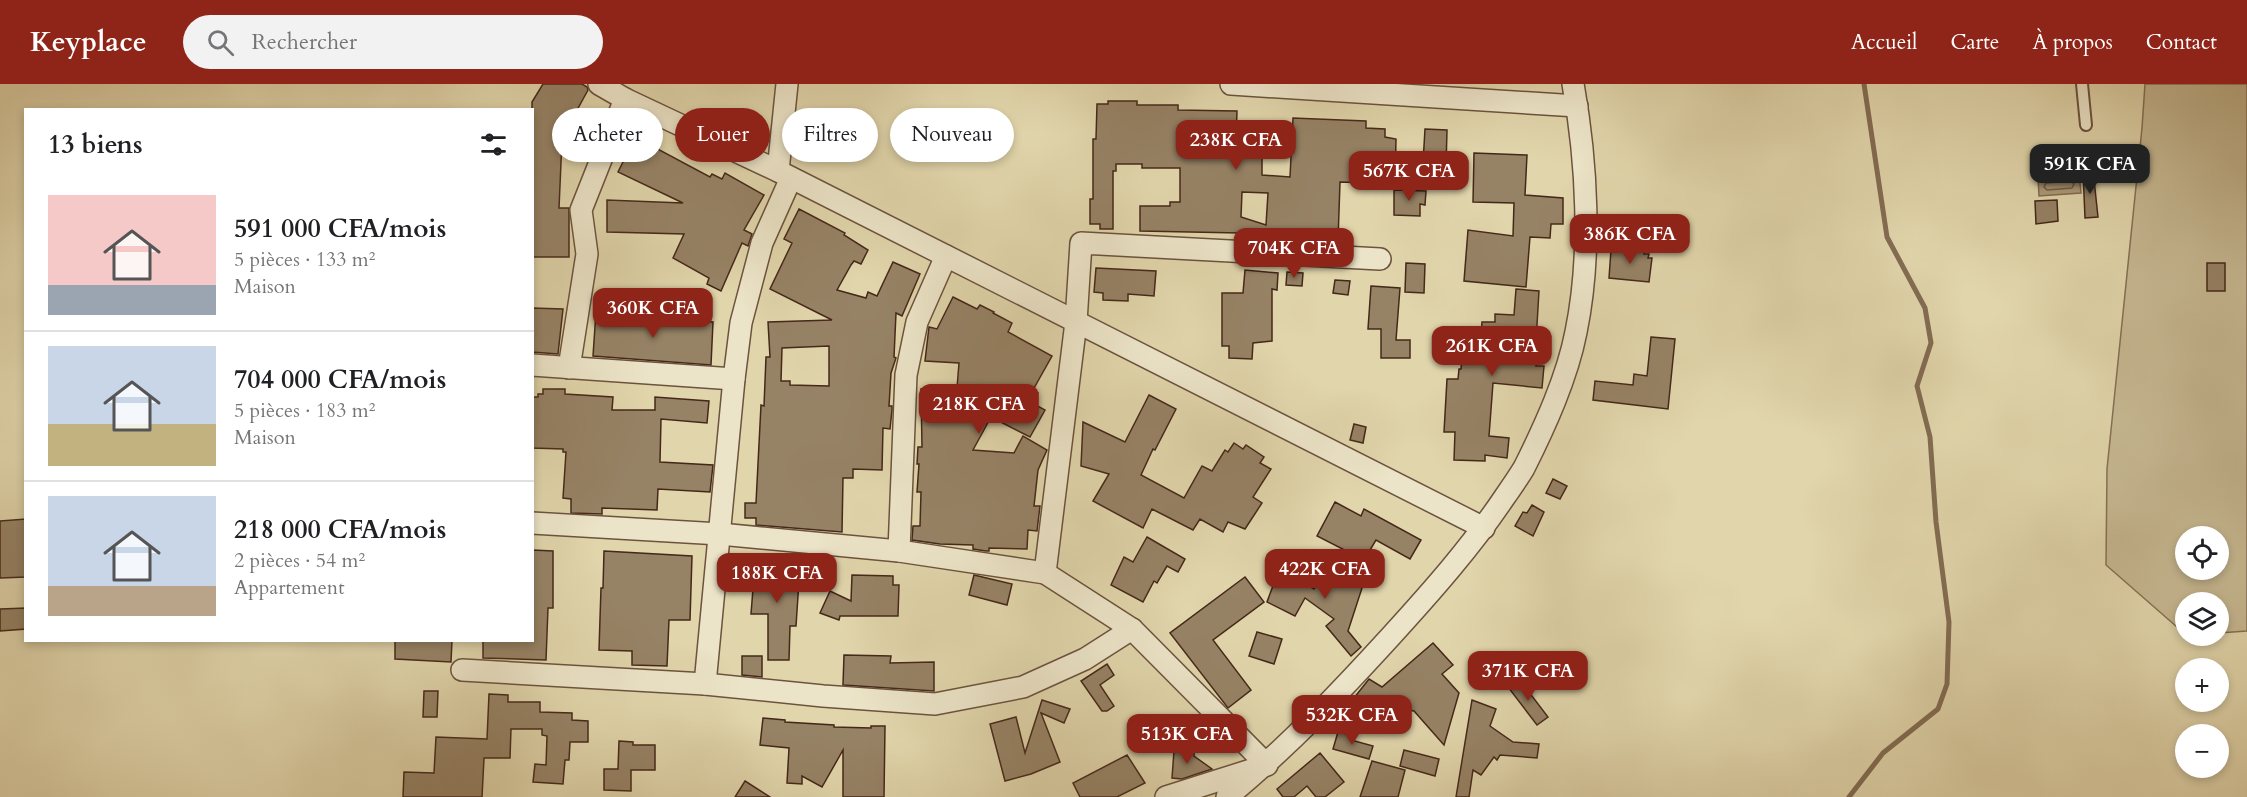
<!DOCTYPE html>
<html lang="fr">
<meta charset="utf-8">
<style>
body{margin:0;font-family:Cardo,serif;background:#f2f2f2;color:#202124;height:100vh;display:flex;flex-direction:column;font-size:22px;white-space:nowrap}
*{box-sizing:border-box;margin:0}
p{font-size:20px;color:#757577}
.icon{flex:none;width:33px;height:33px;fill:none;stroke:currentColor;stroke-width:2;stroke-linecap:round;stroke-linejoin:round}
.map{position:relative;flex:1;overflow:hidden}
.panel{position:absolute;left:24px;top:24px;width:510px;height:534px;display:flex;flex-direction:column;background:#fff;border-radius:0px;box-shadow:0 3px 9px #0003}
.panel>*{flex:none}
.top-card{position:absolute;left:552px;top:24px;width:570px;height:54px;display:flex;gap:12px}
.buttons{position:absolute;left:2175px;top:442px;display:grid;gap:12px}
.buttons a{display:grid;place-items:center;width:54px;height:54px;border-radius:50%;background:#fff;box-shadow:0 3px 9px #0003;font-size:30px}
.price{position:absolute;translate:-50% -51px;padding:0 14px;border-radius:12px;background:#8f2418;color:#fff;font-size:20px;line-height:39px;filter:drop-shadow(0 2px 3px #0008)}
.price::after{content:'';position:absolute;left:50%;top:36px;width:18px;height:14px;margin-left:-9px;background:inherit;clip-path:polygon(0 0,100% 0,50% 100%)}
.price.current{background:#222;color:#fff}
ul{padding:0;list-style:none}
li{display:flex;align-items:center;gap:18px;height:150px;padding:0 24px}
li+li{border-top:2px solid #e0e0e0}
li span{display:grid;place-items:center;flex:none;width:168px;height:120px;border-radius:0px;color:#555}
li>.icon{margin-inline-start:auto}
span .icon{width:72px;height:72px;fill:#fffc;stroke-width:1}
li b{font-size:26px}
h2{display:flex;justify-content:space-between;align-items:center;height:72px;padding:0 24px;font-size:26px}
.pill{padding:0 21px;border-radius:27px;background:#fff;box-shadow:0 3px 9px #0003;font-size:21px;line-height:54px}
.pill.current{background:#8f2418;color:#fff}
header{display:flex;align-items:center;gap:36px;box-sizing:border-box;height:84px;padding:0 30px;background:#8f2418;color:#fff}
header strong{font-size:28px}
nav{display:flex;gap:33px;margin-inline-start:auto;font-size:21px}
.search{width:420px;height:54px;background:#f2f2f2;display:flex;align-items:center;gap:15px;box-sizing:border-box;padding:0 21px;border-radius:33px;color:#757577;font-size:22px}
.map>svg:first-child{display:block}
.green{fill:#c6b892;stroke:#867056;stroke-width:1.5;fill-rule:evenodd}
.water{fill:#ac9a79;stroke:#836c53;stroke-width:1.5}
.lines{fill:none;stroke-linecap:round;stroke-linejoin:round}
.shore{stroke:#786149;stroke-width:1.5}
.stream{stroke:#836c53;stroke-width:5}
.building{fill:#968265;stroke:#452819;stroke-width:1.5;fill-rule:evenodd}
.service-casing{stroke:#6c533e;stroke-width:14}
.minor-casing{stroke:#6c533e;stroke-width:24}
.service{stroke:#ece4c8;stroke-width:10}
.minor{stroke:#ece4c8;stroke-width:21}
</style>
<header>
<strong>Keyplace</strong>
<div class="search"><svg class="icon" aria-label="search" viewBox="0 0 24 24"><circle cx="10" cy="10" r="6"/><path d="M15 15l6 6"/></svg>Rechercher</div>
<nav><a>Accueil</a><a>Carte</a><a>À propos</a><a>Contact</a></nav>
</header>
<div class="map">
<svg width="2247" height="713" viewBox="0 0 2247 713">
<rect width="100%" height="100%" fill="#e1d5ab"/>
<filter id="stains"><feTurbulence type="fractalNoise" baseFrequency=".00333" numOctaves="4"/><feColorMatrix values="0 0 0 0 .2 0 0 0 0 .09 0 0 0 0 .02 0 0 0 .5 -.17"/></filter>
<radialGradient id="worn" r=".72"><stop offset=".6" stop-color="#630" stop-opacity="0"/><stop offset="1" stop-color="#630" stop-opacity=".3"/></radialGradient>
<path class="green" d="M 2145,0 L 2247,0 L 2247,547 L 2219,549 L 2218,519 L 2186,519 L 2185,550 L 2106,481 L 2107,385 L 2142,44 ZM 2186,453 L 2218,453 L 2218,486 L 2186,486 Z"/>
<polygon class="water" points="2079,90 2081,109 2039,112 2038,93"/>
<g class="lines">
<polygon class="shore" points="2071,97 2074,100 2072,104 2047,106 2044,103 2046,99"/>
<polyline class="stream" points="1849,713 1883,669 1938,625 1947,600 1949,538 1936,438 1930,353 1917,302 1931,259 1925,224 1887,153 1864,0"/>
</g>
<g class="building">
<polygon points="543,0 582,0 587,3 588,6 576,28 599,40 583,68 562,56 559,124 569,124 569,173 532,173 532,18"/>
<path d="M 1108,17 L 1137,17 L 1137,21 L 1178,21 L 1178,26 L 1237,27 L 1236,54 L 1262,54 L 1262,91 L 1290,93 L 1293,34 L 1366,37 L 1366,44 L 1385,45 L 1385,53 L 1396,55 L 1395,100 L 1340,98 L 1338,157 L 1298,157 L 1298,154 L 1240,149 L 1140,147 L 1140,122 L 1170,122 L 1170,118 L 1180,118 L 1180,84 L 1142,84 L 1142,80 L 1116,80 L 1116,87 L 1113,87 L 1113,145 L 1100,145 L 1100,140 L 1090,140 L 1090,115 L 1093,115 L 1093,55 L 1096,55 L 1097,20 L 1108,20 ZM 1242,108 L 1268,109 L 1266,141 L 1241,133 Z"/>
<polygon points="630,41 654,53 650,61 710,93 712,90 722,95 725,89 764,111 744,146 752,150 748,162 742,159 721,207 707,200 709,194 673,174 684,150 607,148 607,116 683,119 618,88 628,68 620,63"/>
<polygon points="1425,45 1447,46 1446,83 1443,83 1443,97 1422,96"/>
<polygon points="1474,69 1527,71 1525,111 1563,114 1563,140 1551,140 1550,154 1530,153 1526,203 1464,197 1468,146 1513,152 1514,119 1473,118"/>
<polygon points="2093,86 2098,133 2085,134 2083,87"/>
<polygon points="1394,106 1426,107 1425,121 1420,120 1420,132 1394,131"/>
<polygon points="2057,116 2058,137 2036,140 2035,117"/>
<path d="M 799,125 L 845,149 L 844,151 L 868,166 L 861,180 L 854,177 L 851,181 L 837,206 L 866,214 L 868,208 L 877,212 L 893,178 L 920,190 L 902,232 L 896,229 L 894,273 L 896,274 L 891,289 L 889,322 L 892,322 L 892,326 L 890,345 L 883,344 L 882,386 L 853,385 L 853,394 L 843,394 L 842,448 L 756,441 L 756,434 L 745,434 L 745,419 L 756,419 L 761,321 L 764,322 L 766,273 L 770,273 L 768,238 L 832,236 L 770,205 L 792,159 L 784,155 ZM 829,262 L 829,302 L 790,301 L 790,297 L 781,297 L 782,264 Z"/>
<polygon points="1622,165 1645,167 1644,170 1649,170 1648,174 1652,174 1649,198 1609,194 1611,166 1621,167"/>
<polygon points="1406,179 1425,180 1424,209 1405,208"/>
<rect x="2207" y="179" width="18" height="28"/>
<polygon points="1096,184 1156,187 1154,212 1128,210 1128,217 1103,216 1103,209 1094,208"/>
<polygon points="1245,186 1278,189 1277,206 1272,205 1272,257 1253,259 1252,275 1229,274 1229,262 1222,262 1222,209 1243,209"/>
<polygon points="1287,188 1303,189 1302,202 1286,201"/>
<polygon points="1335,196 1350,197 1348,211 1333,209"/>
<polygon points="1371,202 1400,204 1396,256 1410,256 1410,274 1381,274 1381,245 1368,245"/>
<polygon points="1516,205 1539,207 1535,274 1537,275 1536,282 1544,282 1542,304 1493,299 1489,352 1509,354 1507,374 1485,371 1485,377 1454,376 1455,348 1444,348 1447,295 1458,295 1459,285 1461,285 1464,250 1481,251 1482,238 1495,238 1495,230 1514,231"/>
<polygon points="953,213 977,225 980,221 994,228 993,229 1012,239 1008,248 1052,272 1033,306 1038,309 1032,319 1045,326 1030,353 991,333 973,366 1014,369 1023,352 1047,366 1038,386 1034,422 1040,422 1037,447 1028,446 1027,465 989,464 989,467 986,467 973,465 973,461 940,460 912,456 913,442 920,442 921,408 917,408 919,380 917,380 918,363 922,363 921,305 957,304 959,279 925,277 929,243 937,245"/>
<polygon points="532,224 563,225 558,270 532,268"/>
<polygon points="596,228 656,231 656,235 713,238 711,281 593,272"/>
<polygon points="1651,253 1675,255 1668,325 1593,316 1595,297 1633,301 1634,290 1647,292"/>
<polygon points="543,305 565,305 565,310 613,313 612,326 655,326 655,313 709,317 707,339 661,335 660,378 713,381 710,408 658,405 657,426 602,424 602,430 571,429 571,415 563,414 566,368 563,368 563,365 532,364 532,313 538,313 538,310 543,310"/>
<polygon points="1149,311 1176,325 1155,366 1153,365 1141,391 1184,414 1202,382 1212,387 1225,366 1228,368 1234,359 1243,365 1246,361 1264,373 1260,379 1271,385 1253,413 1262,419 1245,445 1228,438 1223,448 1200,435 1193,446 1152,425 1143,444 1093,417 1109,390 1081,382 1083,338 1125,358"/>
<polygon points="1354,340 1366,343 1363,359 1350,356"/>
<polygon points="1553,395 1567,402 1560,415 1546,409"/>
<polygon points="1335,418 1361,432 1364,425 1421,456 1410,475 1376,456 1364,476 1317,452"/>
<polygon points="1532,421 1544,428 1533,452 1515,442 1523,428 1527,429"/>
<polygon points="26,435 26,493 0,494 0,437"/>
<polygon points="1147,453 1185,475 1178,488 1167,482 1157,499 1154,497 1143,518 1111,501 1124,473 1133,478"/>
<polygon points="532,466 553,467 553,524 548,524 546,576 483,574 483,557 532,556"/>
<polygon points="604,467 692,472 690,536 669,536 667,582 632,581 632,567 599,566 601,504 603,504"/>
<polygon points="1357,477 1369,483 1364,490 1368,493 1362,504 1348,547 1361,563 1351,572 1326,542 1334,535 1305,514 1295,532 1267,518 1274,499 1282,486 1314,505 1328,486 1345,498"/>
<polygon points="755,479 800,482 796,542 790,542 789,576 768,576 768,530 751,530"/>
<polygon points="852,491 893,492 893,501 899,501 898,532 840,532 839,536 820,529 830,507 851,517"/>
<polygon points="974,491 1012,500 1007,521 969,511"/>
<polygon points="1245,493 1264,518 1213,556 1251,606 1228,624 1170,549"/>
<polygon points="26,524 26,545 0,547 0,525"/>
<polygon points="1257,548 1282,555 1274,580 1249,572"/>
<polygon points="395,556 452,556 451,578 395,575"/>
<polygon points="1433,559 1453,581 1442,590 1459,609 1444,661 1414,627 1369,621 1365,628 1350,619 1369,595 1382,603"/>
<polygon points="844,571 891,572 890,579 934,578 934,607 843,601"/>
<polygon points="742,572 762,572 762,593 742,591"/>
<polygon points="1107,580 1114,591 1100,601 1114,622 1107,627 1102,627 1081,597"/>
<polygon points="1519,595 1548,633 1537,641 1508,603"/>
<polygon points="424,607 438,607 437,633 423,633"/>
<polygon points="489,610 508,611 508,618 540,618 540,628 572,629 572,636 588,637 588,658 570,658 569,676 565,676 563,700 533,698 535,680 546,681 547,652 542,651 542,645 511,645 510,674 484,674 482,713 403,713 404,688 434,689 436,653 487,655"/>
<polygon points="1042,616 1070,625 1064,639 1041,629 1060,678 1031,690 1005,697 990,640 1016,633 1025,669"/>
<polygon points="1472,616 1496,625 1490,642 1513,658 1539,660 1537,674 1500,671 1497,676 1494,673 1481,691 1473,686 1469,713 1456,713"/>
<polygon points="763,634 785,636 785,638 834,641 834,643 871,644 871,642 885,642 884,713 843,713 843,666 822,703 802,692 802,700 787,699 789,664 760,661"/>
<polygon points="1338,648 1352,651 1351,656 1373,662 1369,675 1333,665"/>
<polygon points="619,657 633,658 633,661 655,661 655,686 631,686 631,707 604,706 604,685 618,685"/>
<polygon points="1404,666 1439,675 1435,692 1400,682"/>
<polygon points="1174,667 1194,668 1194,672 1212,685 1182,695 1172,694"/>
<polygon points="1320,669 1344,698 1325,713 1316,713 1307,702 1294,713 1283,713 1277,705"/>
<polygon points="1127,671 1145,699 1117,713 1080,713 1073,699"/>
<polygon points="1372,677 1405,686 1398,713 1360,713"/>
<polygon points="745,697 770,713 735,713"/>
</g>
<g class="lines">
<g class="service-casing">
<polyline id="service" points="2082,0 2086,41"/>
</g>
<g class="minor-casing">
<g id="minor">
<polyline points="599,0 625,15 778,87 1484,444"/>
<polyline points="1231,0 1577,22"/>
<polyline points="778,87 787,0"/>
<polyline points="532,281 734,295"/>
<polyline points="569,284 587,170 581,126 625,15"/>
<polyline points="532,439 720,450 899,467 1045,489 1132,545 1267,681 1166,713"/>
<polyline points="899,467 906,291 917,238 946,172"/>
<polyline points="1045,489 1076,238 1081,159 1380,175"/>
<polyline points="462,586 705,600 823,612 935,620 1023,603 1085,575 1132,545"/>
<polyline points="705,600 734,295 741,239 762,159 791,94"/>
<path d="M 1227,713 C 1287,664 1340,608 1392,551 C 1432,507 1471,463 1504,414 C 1511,404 1518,394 1524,384 C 1545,342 1567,294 1576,248 C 1592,170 1587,78 1573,0"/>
</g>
</g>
<use href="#service" class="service"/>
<use href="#minor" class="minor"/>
</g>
<rect width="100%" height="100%" filter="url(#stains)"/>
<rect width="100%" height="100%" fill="url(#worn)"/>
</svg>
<div class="buttons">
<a><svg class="icon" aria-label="locate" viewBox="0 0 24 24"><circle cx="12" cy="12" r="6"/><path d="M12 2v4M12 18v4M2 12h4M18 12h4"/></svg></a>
<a><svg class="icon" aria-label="layers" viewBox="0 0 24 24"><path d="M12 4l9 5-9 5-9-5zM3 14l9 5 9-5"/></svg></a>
<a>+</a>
<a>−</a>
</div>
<b class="price" style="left:1236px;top:87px">238K CFA</b>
<b class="price current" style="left:2090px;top:111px">591K CFA</b>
<b class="price" style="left:1409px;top:118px">567K CFA</b>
<b class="price" style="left:1630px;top:181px">386K CFA</b>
<b class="price" style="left:1294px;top:195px">704K CFA</b>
<b class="price" style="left:653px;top:255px">360K CFA</b>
<b class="price" style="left:1492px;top:293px">261K CFA</b>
<b class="price" style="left:979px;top:351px">218K CFA</b>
<b class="price" style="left:1325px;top:516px">422K CFA</b>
<b class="price" style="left:777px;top:520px">188K CFA</b>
<b class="price" style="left:1528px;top:618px">371K CFA</b>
<b class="price" style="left:1352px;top:662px">532K CFA</b>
<b class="price" style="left:1187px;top:681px">513K CFA</b>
<div class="top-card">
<a class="pill">Acheter</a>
<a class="pill current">Louer</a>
<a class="pill">Filtres</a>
<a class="pill">Nouveau</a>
</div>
<section class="panel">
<h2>13 biens<svg class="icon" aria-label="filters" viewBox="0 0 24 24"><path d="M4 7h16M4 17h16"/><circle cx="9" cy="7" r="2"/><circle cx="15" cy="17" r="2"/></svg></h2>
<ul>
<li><span style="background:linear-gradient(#f6c9c9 75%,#9aa5b1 0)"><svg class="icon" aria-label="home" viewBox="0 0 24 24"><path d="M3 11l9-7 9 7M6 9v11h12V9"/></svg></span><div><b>591 000 CFA/mois</b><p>5 pièces · 133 m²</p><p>Maison</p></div></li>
<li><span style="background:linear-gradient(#c9d6e8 65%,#c2b280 0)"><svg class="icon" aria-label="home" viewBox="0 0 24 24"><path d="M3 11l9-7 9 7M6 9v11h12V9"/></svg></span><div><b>704 000 CFA/mois</b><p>5 pièces · 183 m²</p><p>Maison</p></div></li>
<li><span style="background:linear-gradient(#c9d6e8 75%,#b9a48a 0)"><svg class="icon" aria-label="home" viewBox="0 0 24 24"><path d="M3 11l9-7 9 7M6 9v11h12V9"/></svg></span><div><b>218 000 CFA/mois</b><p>2 pièces · 54 m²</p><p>Appartement</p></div></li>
</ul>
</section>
</div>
